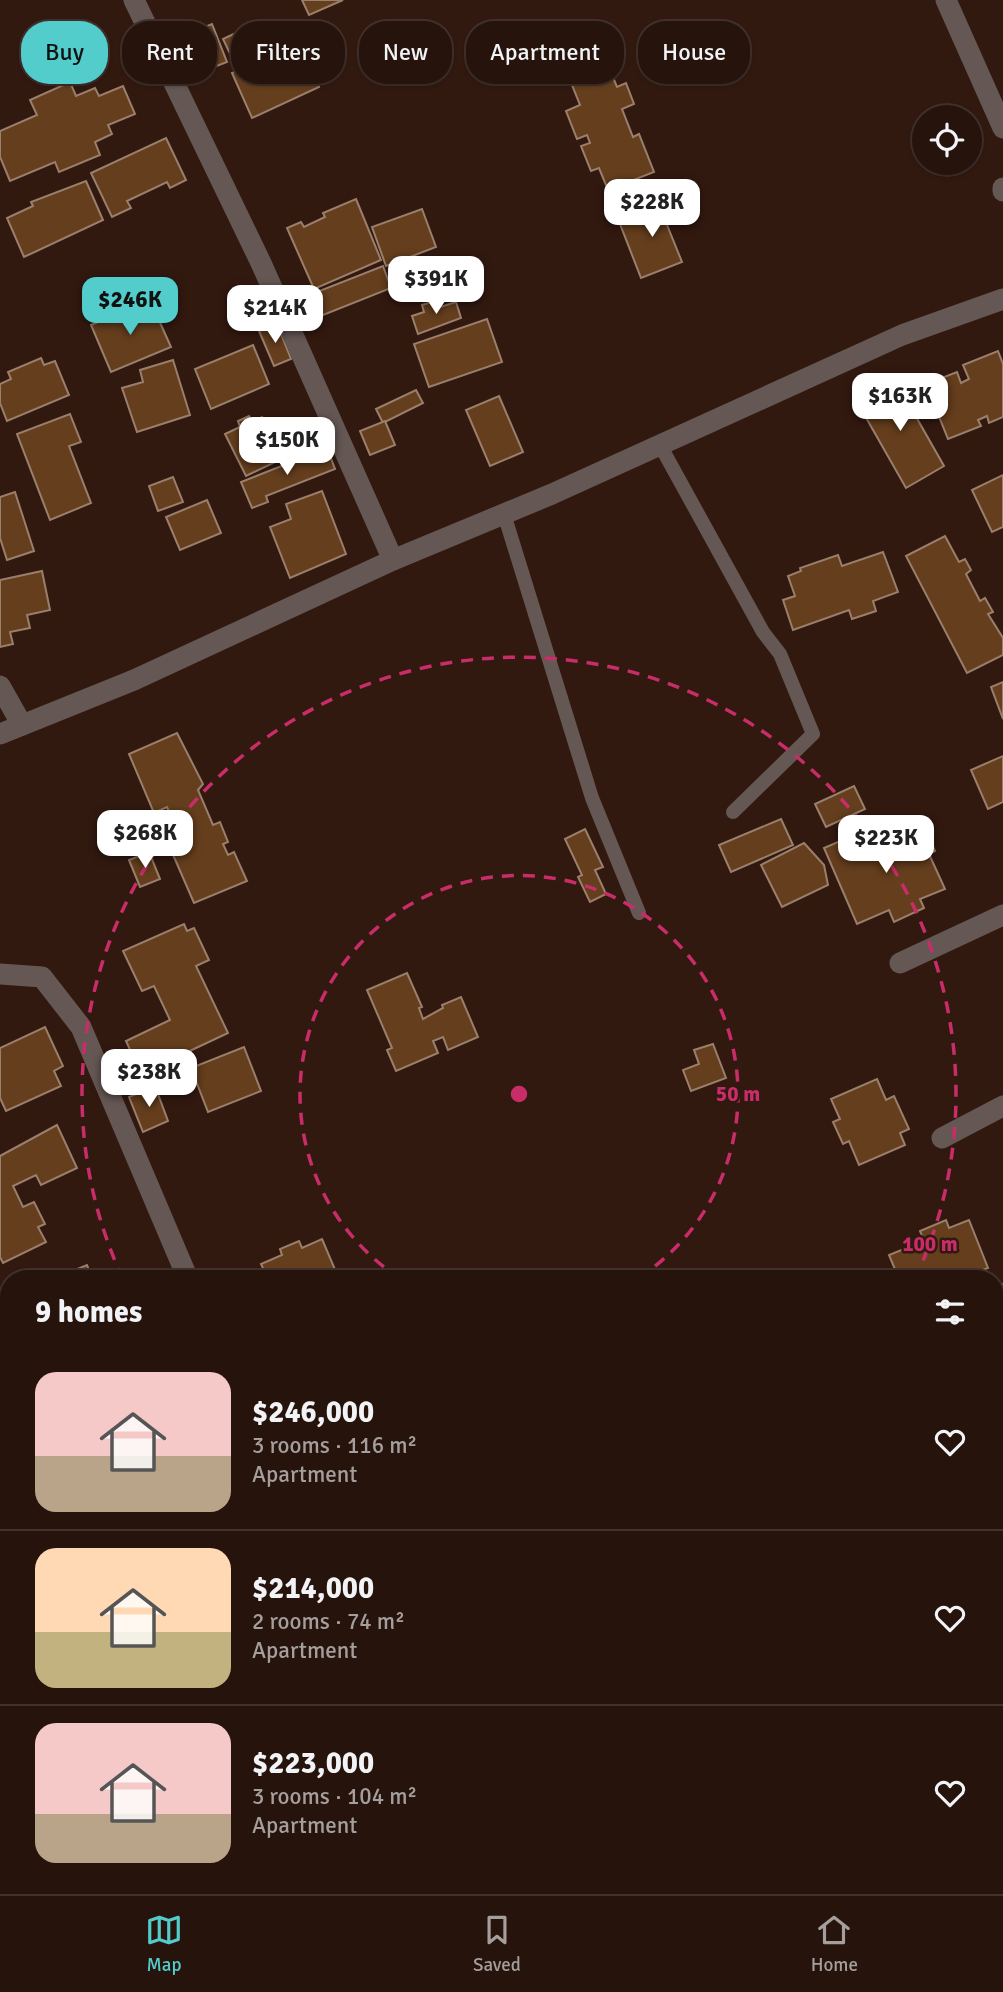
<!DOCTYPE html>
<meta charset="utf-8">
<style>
body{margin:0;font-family:Signika,sans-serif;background:#32201a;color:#f1f3f6;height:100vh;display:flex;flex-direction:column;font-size:26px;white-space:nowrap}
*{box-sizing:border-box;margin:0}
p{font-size:23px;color:#a49e9d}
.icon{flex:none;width:38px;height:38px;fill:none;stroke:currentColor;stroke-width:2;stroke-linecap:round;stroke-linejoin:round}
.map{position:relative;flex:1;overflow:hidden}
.side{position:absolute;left:0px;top:1270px;width:1004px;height:625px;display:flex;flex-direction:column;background:#26130c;border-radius:28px 28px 0 0;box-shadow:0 2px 5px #0004,0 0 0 2px #42322d}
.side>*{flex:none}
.hud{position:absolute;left:21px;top:21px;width:962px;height:63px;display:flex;gap:14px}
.fabs{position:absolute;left:912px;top:105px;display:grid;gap:14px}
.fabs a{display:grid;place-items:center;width:70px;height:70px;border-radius:50%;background:#26130c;box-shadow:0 2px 5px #0004,0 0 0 2px #42322d;font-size:35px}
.price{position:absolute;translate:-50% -60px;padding:0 16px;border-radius:14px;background:#fff;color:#222;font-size:23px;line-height:46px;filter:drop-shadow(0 2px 4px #0008)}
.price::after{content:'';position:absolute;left:50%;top:42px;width:21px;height:16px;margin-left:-10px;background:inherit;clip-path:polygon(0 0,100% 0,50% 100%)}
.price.active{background:#52cdcc;color:#111}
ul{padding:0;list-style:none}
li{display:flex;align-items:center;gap:21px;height:175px;padding:0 35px}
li+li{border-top:2px solid #42322d}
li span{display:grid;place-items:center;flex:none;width:196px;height:140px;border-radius:21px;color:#555}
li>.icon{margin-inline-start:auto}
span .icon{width:84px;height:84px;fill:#fffc;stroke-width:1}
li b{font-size:30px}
h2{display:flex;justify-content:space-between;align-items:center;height:84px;padding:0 35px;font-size:30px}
.tag{padding:0 24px;border-radius:28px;background:#26130c;box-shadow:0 2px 5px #0004,0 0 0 2px #42322d;font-size:24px;line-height:63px}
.tag.active{background:#52cdcc;color:#111}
.menu{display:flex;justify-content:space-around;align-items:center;height:98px;border-top:2px solid #42322d;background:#26130c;font-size:19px;color:#a49e9d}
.menu a{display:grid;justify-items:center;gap:4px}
.menu .active{color:#52cdcc}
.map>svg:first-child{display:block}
.building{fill:#653e1d;stroke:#9a7f6c;stroke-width:2}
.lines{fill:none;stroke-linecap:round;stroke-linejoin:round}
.lane{stroke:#655754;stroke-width:14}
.street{stroke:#655754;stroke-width:21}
.ring{fill:none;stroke:#c82d69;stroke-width:3.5;stroke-dasharray:12 9}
.centre{fill:#c82d69;stroke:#321910;stroke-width:3.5}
.ring-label{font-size:21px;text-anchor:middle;font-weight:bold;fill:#c82d69;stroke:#321910;stroke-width:5;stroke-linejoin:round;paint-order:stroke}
</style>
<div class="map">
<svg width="1003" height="1894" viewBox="0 0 1003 1894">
<rect width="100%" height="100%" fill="#321910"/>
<g class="building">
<polygon points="302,0 343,0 309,15"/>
<polygon points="212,24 227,62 191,76 175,39"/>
<polygon points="244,29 254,51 233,60 223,39"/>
<polygon points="304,51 319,87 252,118 232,73 257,63 260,69"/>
<polygon points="610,70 617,87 626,83 634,104 622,109 633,137 639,134 654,172 608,190 599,168 591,171 581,146 590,143 587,135 577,139 566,111 580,105 572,85"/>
<polygon points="70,82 76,96 95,88 99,96 123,86 135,114 108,125 112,134 95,142 100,155 59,172 55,162 10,181 0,157 0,131 37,115 30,100"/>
<polygon points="166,138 186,180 170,188 167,182 127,201 131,208 112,217 91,173"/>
<polygon points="86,181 103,220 24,257 7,218 33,206 31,202"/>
<polygon points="665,191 671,207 661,210 682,262 641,278 620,224 652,211 648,198"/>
<polygon points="356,199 381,260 314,289 287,228 301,222 304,227 325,217 323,213"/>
<polygon points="422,209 436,247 386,266 372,227"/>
<polygon points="383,266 391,288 303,323 294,301"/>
<polygon points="435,301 437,308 456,302 461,318 418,334 412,316 424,312 422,305"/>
<polygon points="145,302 152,320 158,318 171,347 111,372 91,325"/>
<polygon points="487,319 502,362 429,387 414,344"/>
<polygon points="277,324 291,359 274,366 259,331"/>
<polygon points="253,345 269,384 211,409 195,369"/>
<polygon points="998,351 1003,364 1003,417 989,423 987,416 978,420 981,426 948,439 926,384 957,372 961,383 969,379 963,365"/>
<polygon points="41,358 44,365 55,361 69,395 7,421 0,403 0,384 11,379 8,372"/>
<polygon points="173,360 190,415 137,432 122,388 143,382 140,370"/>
<polygon points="894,378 944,466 906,488 856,400"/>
<polygon points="416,390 423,403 383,423 376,409"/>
<polygon points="499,396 523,452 490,466 466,410"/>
<polygon points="70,414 81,442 69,446 91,503 50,520 17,434"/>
<polygon points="249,416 252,422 262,417 269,433 279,428 292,454 246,476 225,434 240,427 238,421"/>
<polygon points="385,421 395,445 370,455 360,431"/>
<polygon points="327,448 335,469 266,496 268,502 252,508 241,482"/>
<polygon points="1003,475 1003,527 992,532 972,490"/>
<polygon points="173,477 183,502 158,511 149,486"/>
<polygon points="322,491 346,554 290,578 270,527 291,519 286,504"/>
<polygon points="15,492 34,551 7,560 0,538 0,497"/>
<polygon points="207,500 221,533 180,550 166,517"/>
<polygon points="945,536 959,562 965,559 971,570 966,574 980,601 985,598 993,612 988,614 1003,638 1003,655 967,673 906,556"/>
<polygon points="883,552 898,592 873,601 876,611 852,619 849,610 793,630 783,600 795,596 788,576 801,571 800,568 838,555 842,566"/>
<polygon points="42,571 50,610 27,615 30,628 10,632 13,644 0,647 0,580"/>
<polygon points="1003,682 1003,719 991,687"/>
<polygon points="177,733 203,784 198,790 213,825 220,822 228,842 223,844 228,855 234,852 247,881 194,903 164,834 177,829 167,807 154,813 129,754"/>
<polygon points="1003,756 1003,802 988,809 971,770"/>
<polygon points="854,786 865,809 826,827 815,804"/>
<polygon points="781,819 793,845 731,872 719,845"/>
<polygon points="924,825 935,851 929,854 945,889 920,899 924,908 894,922 889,910 857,924 824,848 854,835 861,853"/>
<polygon points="585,829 603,867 595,870 606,894 590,902 578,877 582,875 565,839"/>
<polygon points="804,843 824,865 828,885 782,907 761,865"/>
<polygon points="149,852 160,879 140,887 129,860"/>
<polygon points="184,924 187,931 194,928 209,960 196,966 228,1033 141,1074 126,1041 170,1020 154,986 142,991 123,951"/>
<polygon points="407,973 422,1007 419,1008 423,1019 443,1008 442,1005 461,997 478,1037 448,1050 443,1037 433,1041 438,1053 396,1071 387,1050 392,1048 367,990"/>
<polygon points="45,1027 63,1066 54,1071 61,1086 6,1111 0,1098 0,1048"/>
<polygon points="713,1044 726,1078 691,1091 683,1070 699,1064 694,1050"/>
<polygon points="244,1047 261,1091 208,1112 191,1068"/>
<polygon points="877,1079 886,1100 894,1096 909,1129 900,1133 905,1145 859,1165 849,1141 843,1144 833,1122 840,1119 831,1099"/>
<polygon points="155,1086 168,1121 143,1132 129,1097"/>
<polygon points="57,1125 77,1168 41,1185 36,1175 13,1186 23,1207 34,1202 45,1224 38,1227 46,1242 3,1263 0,1257 0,1156"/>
<polygon points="946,1220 949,1228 969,1220 988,1268 958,1279 899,1279 889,1255 924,1241 920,1231"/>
<polygon points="322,1239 339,1279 268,1279 261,1264 282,1255 280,1249 299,1241 302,1248"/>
<polygon points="87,1265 92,1278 104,1274 106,1279 53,1279"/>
<polygon points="1003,1284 1003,1322 996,1325 996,1287"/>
</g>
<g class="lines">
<g class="lane">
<polyline points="660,445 763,632 780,654 813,734 733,812"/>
<polyline points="504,514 592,798 639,913"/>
<polyline points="0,1627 8,1646"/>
</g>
<g class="street">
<polyline points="134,0 261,263 393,560"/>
<polyline points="946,0 1003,128"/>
<polyline points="1003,188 1003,191"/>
<polyline points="0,686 22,725"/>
<polyline points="0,734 134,680 393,560 552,494 902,335 1003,299"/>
<polyline points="900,963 1003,915"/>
<polyline points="0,974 42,977 81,1027 188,1279"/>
<polyline points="942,1138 1003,1106"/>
<polyline points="996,1857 1003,1853"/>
<polyline points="915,1894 931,1886"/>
</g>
</g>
<g class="ring">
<path d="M401 1279A219 219 0 1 1 637 1279"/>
<path d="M123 1279A437 437 0 1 1 915 1279"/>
</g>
<circle cx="519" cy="1094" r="10" class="centre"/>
<g class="ring-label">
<text x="738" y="1101">50 m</text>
<text x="930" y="1251">100 m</text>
</g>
</svg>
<div class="fabs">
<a><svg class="icon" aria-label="locate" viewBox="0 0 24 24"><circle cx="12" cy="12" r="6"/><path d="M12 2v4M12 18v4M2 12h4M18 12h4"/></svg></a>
</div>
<b class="price" style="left:652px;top:239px">$228K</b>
<b class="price" style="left:436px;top:316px">$391K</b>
<b class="price active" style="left:130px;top:337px">$246K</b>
<b class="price" style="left:275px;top:345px">$214K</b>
<b class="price" style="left:900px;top:433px">$163K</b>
<b class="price" style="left:287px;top:477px">$150K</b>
<b class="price" style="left:145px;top:870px">$268K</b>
<b class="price" style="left:886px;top:875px">$223K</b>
<b class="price" style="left:149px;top:1109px">$238K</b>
<div class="hud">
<a class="tag active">Buy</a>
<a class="tag">Rent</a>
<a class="tag">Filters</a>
<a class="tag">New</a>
<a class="tag">Apartment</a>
<a class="tag">House</a>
</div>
<section class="side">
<h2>9 homes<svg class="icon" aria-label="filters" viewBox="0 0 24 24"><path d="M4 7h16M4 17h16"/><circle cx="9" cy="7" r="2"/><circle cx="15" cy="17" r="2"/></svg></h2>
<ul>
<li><span style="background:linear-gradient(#f6c9c9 60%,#b9a48a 0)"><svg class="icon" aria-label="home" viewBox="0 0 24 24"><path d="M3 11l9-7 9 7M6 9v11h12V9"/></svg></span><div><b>$246,000</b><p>3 rooms · 116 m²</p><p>Apartment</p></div><svg class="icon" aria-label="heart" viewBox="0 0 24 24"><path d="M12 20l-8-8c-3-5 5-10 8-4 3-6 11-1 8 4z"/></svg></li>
<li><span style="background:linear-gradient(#ffd9b3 60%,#c2b280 0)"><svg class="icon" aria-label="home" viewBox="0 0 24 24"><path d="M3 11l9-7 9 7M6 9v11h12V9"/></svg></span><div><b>$214,000</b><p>2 rooms · 74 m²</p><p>Apartment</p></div><svg class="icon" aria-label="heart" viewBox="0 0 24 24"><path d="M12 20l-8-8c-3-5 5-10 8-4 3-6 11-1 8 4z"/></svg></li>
<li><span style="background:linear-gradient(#f6c9c9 65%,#b9a48a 0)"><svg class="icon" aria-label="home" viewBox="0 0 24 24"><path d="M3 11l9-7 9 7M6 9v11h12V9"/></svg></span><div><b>$223,000</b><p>3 rooms · 104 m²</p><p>Apartment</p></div><svg class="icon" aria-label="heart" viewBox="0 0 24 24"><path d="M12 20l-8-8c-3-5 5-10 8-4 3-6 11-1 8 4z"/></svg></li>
</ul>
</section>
</div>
<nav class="menu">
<a class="active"><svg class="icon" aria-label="map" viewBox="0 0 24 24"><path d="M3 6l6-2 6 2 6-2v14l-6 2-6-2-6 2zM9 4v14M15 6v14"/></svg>Map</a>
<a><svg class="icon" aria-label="saved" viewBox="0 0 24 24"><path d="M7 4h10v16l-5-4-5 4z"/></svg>Saved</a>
<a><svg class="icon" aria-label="home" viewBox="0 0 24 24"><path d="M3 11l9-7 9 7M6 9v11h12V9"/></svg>Home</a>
</nav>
